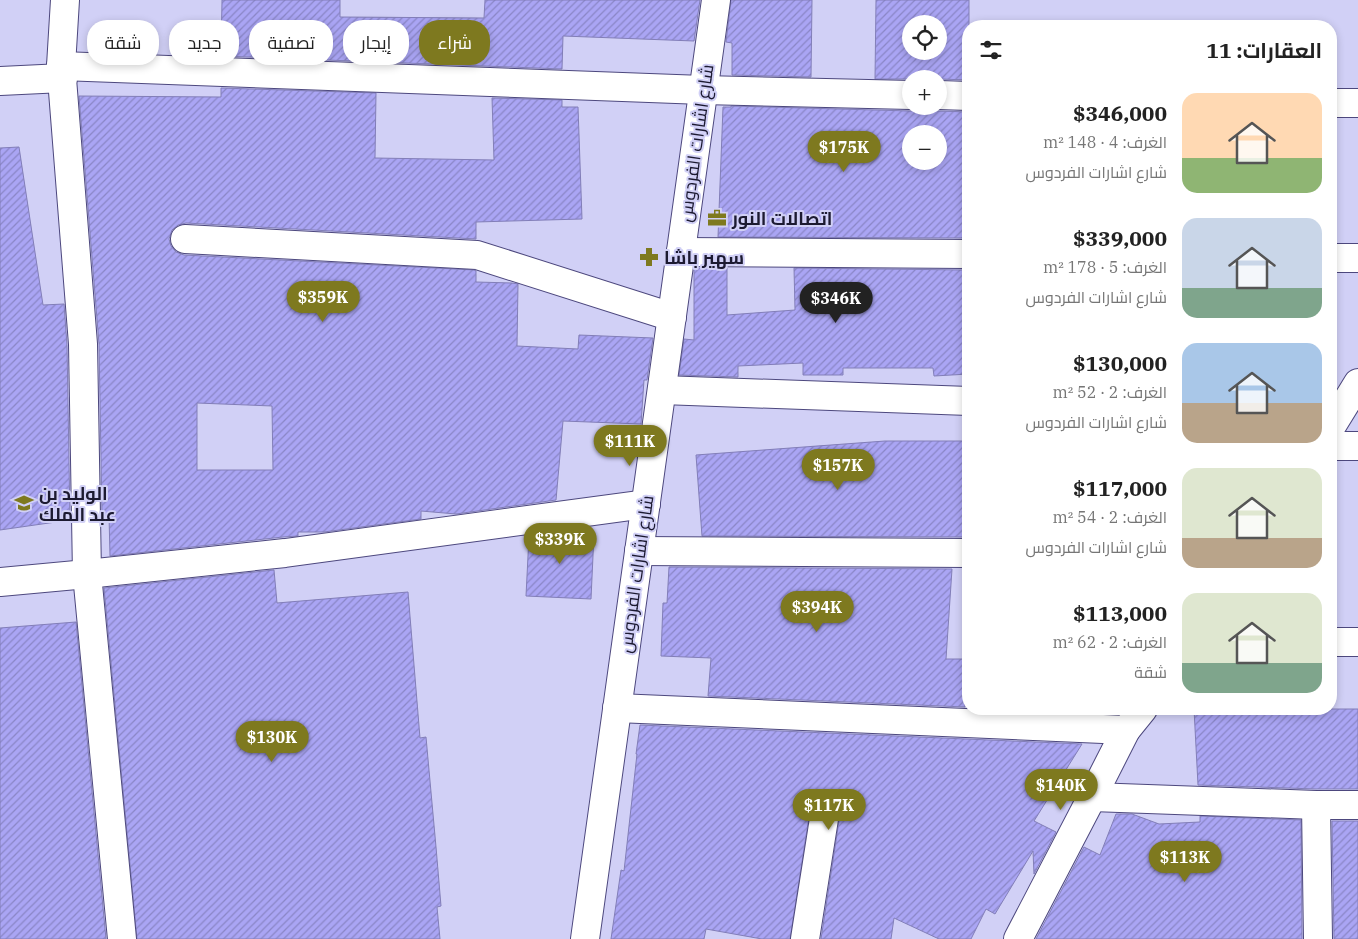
<!DOCTYPE html>
<html lang="ar">
<meta charset="utf-8">
<style>
body{margin:0;font-family:"IBM Plex Serif",Cairo,serif;background:#f2f2f2;color:#222;direction:rtl;height:100vh;display:flex;flex-direction:column;font-size:19px;white-space:nowrap}
*{box-sizing:border-box;margin:0}
p{font-size:16px;color:#767676}
.icon{flex:none;width:28px;height:28px;fill:none;stroke:currentColor;stroke-width:2;stroke-linecap:round;stroke-linejoin:round}
.map{position:relative;flex:1;overflow:hidden;direction:ltr}
.side{position:absolute;left:962px;top:20px;width:375px;height:695px;display:flex;flex-direction:column;background:#fff;border-radius:20px;box-shadow:0 2px 8px #0003;direction:rtl}
.side>*{flex:none}
.guide{position:absolute;left:15px;top:20px;width:475px;height:45px;direction:rtl;display:flex;gap:10px}
.fabs{position:absolute;left:902px;top:15px;display:grid;gap:10px}
.fabs a{display:grid;place-items:center;width:45px;height:45px;border-radius:50%;background:#fff;box-shadow:0 2px 8px #0003;font-size:25px}
.price{position:absolute;translate:-50% -42px;padding:0 11px;border-radius:18px;background:#7e791f;color:#fff;font-size:16px;line-height:32px;filter:drop-shadow(0 1px 2px #0008)}
.price::after{content:'';position:absolute;left:50%;top:30px;width:15px;height:11px;margin-left:-8px;background:inherit;clip-path:polygon(0 0,100% 0,50% 100%)}
.price.active{background:#222;color:#fff}
ul{padding:0;list-style:none}
li{display:flex;align-items:center;gap:15px;height:125px;padding:0 15px}
li span{display:grid;place-items:center;flex:none;width:140px;height:100px;border-radius:15px;color:#555}
li>.icon{margin-inline-start:auto}
span .icon{width:60px;height:60px;fill:#fffc;stroke-width:1}
li b{font-size:21px}
h2{display:flex;justify-content:space-between;align-items:center;height:60px;padding:0 15px;font-size:21px}
.pill{padding:0 18px;border-radius:20px;background:#fff;box-shadow:0 2px 8px #0003;font-size:18px;line-height:45px}
.pill.active{background:#7e791f;color:#fff}
.map>svg:first-child{display:block}
.building{fill:url(#building-hatch);stroke:#827eb8;fill-rule:evenodd}
.lines{fill:none;stroke-linecap:round;stroke-linejoin:round}
.minor-casing{stroke:#4d487e;stroke-width:30}
.minor{stroke:#fff;stroke-width:28}
.labels{text-anchor:middle;dominant-baseline:central;stroke-width:4;stroke-linejoin:round;paint-order:stroke}
.street-label{font-size:18px;fill:#1c1a31;stroke:#d1d0f6}
.poi-label{font-size:18px;font-weight:bold;fill:#1c1a31;stroke:#d1d0f6;text-anchor:start}
</style>
<div class="map">
<svg width="1358" height="939" viewBox="0 0 1358 939">
<defs>
<pattern id="building-hatch" width="6" height="6" patternUnits="userSpaceOnUse" patternTransform="scale(1.25)"><rect width="6" height="6" fill="#aaa5f4"/><path d="M-1 1l2-2M0 6l6-6M5 7l2-2" fill="none" stroke="#8a86c6"/></pattern>
</defs>
<rect width="100%" height="100%" fill="#d1d0f6"/>
<g class="building">
<polygon points="222,0 340,0 340,17 484,18 485,0 700,0 694,41 563,36 562,69 221,56"/>
<polygon points="731,0 812,0 811,77 732,75 732,43 726,42"/>
<path d="M 876,0 L 969,0 L 969,80 L 939,79 L 875,79 ZM 911,24 L 939,24 L 939,51 L 911,51 Z"/>
<path d="M 221,88 L 376,93 L 375,158 L 494,160 L 492,98 L 562,100 L 562,107 L 578,107 L 582,219 L 476,222 L 476,239 L 186,223 L 178,225 L 172,230 L 169,239 L 171,246 L 176,252 L 184,255 L 474,270 L 476,271 L 476,282 L 512,283 L 518,284 L 517,346 L 578,349 L 579,335 L 653,338 L 647,380 L 644,380 L 641,424 L 563,421 L 556,500 L 456,514 L 421,511 L 421,519 L 324,532 L 298,532 L 298,536 L 283,537 L 110,556 L 109,515 L 102,516 L 99,344 L 79,96 L 221,97 ZM 197,403 L 272,406 L 273,470 L 197,470 Z"/>
<path d="M 731,106 L 911,111 L 918,109 L 921,106 L 929,106 L 931,108 L 938,111 L 969,112 L 969,238 L 718,237 L 723,107 L 731,107 ZM 911,134 L 939,134 L 939,161 L 911,161 Z"/>
<polygon points="19,147 43,305 64,304 67,345 70,520 0,530 0,148"/>
<polygon points="694,268 727,268 727,315 795,310 794,268 966,270 967,325 969,325 969,374 934,376 933,368 843,368 843,375 803,375 803,363 738,366 738,377 679,375 684,339 694,340"/>
<polygon points="885,441 969,441 969,537 702,536 696,455"/>
<polygon points="554,532 594,534 591,599 526,596 529,536"/>
<polygon points="669,567 952,569 946,659 966,659 965,707 708,696 711,658 661,656 663,603 667,603"/>
<polygon points="274,570 277,603 408,592 420,738 426,737 436,847 441,906 437,907 440,939 137,939 104,588"/>
<polygon points="76,622 106,939 0,939 0,628"/>
<polygon points="996,709 1104,709 1101,713"/>
<polygon points="1194,709 1358,709 1358,789 1316,789 1198,785"/>
<polygon points="640,725 1082,744 1034,821 1056,832 1034,874 1033,851 995,914 986,909 971,939 939,939 894,918 891,939 821,939 841,808 841,801 836,794 828,791 820,792 814,796 811,804 790,939 762,939 706,929 704,939 611,939 621,870 624,871 637,754 636,754"/>
<polygon points="1116,814 1132,814 1159,824 1200,822 1200,816 1301,820 1302,939 1036,939 1084,847 1100,855"/>
<polygon points="1332,821 1358,821 1358,939 1334,939"/>
</g>
<g class="lines">
<g class="minor-casing">
<g id="minor">
<polyline points="65,0 61,66 83,344 87,574 122,939"/>
<polyline points="61,66 703,90 911,95"/>
<polyline points="0,81 63,78"/>
<polyline points="939,95 969,96"/>
<polyline points="1331,103 1358,103"/>
<polyline points="185,239 477,255 672,317"/>
<polyline points="681,252 969,254"/>
<polyline points="1331,258 1358,258"/>
<polyline points="662,390 969,401"/>
<polyline points="1331,427 1358,383"/>
<polyline points="1331,446 1358,446"/>
<polyline points="639,551 969,553"/>
<polyline points="0,582 87,574 285,553 646,504"/>
<polyline points="1331,642 1358,642"/>
<polyline points="617,708 1126,730"/>
<polyline points="1092,797 1316,805 1358,805"/>
<polyline points="1316,805 1318,939"/>
<polyline points="585,939 716,0"/>
<polyline points="805,939 826,806"/>
<polyline points="1018,939 1092,797 1126,730 1143,709"/>
</g>
</g>
<use href="#minor" class="minor"/>
</g>
<defs>
<g id="office-bare" transform="scale(1.5)"><path d="M-6-3h4V-5.5h4V-3h4V5H-6ZM-1-4.5V-3h2v-1.5ZM-6 0V1H6V0Z" fill="#7e791f" stroke="#d1d0f6" stroke-width="2.5" paint-order="stroke"/></g>
<g id="pharmacy-bare" transform="scale(1.5)"><path d="M-2-6h4v4h4v4h-4v4h-4v-4h-4v-4h4Z" fill="#7e791f" stroke="#d1d0f6" stroke-width="2.5" paint-order="stroke"/></g>
<g id="school-bare" transform="scale(1.5)"><path d="M0-5L7-2L0 1L-7-2ZM-4 1L0 2.5L4 1V4Q0 6-4 4Z" fill="#7e791f" stroke="#d1d0f6" stroke-width="2.5" paint-order="stroke"/></g>
</defs>
<g fill-rule="evenodd">
<use href="#office-bare" x="717" y="218"/>
<use href="#pharmacy-bare" x="649" y="257"/>
<use href="#school-bare" x="24" y="503"/>
</g>
<g class="labels">
<g class="street-label">
<text transform="translate(696 143) rotate(-82)">شارع اشارات الفردوس</text>
<text transform="translate(636 574) rotate(-82)">شارع اشارات الفردوس</text>
</g>
<g class="poi-label">
<text x="732" y="218">اتصالات النور</text>
<text x="664" y="257">سهير باشا</text>
<text x="39" y="493">الوليد بن<tspan x="39" dy="21">عبد الملك</tspan></text>
</g>
</g>
</svg>
<div class="fabs">
<a><svg class="icon" aria-label="locate" viewBox="0 0 24 24"><circle cx="12" cy="12" r="6"/><path d="M12 2v4M12 18v4M2 12h4M18 12h4"/></svg></a>
<a>+</a>
<a>−</a>
</div>
<b class="price" style="left:844px;top:173px">$175K</b>
<b class="price" style="left:323px;top:323px">$359K</b>
<b class="price active" style="left:836px;top:324px">$346K</b>
<b class="price" style="left:630px;top:467px">$111K</b>
<b class="price" style="left:838px;top:491px">$157K</b>
<b class="price" style="left:560px;top:565px">$339K</b>
<b class="price" style="left:817px;top:633px">$394K</b>
<b class="price" style="left:272px;top:763px">$130K</b>
<b class="price" style="left:1061px;top:811px">$140K</b>
<b class="price" style="left:829px;top:831px">$117K</b>
<b class="price" style="left:1185px;top:883px">$113K</b>
<div class="guide">
<a class="pill active">شراء</a>
<a class="pill">إيجار</a>
<a class="pill">تصفية</a>
<a class="pill">جديد</a>
<a class="pill">شقة</a>
</div>
<section class="side">
<h2>العقارات: 11<svg class="icon" aria-label="filters" viewBox="0 0 24 24"><path d="M4 7h16M4 17h16"/><circle cx="9" cy="7" r="2"/><circle cx="15" cy="17" r="2"/></svg></h2>
<ul>
<li><span style="background:linear-gradient(#ffd9b3 65%,#8fb573 0)"><svg class="icon" aria-label="home" viewBox="0 0 24 24"><path d="M3 11l9-7 9 7M6 9v11h12V9"/></svg></span><div><b>$346,000</b><p>الغرف: 4 · 148 m²</p><p>شارع اشارات الفردوس</p></div></li>
<li><span style="background:linear-gradient(#c9d6e8 70%,#7fa58c 0)"><svg class="icon" aria-label="home" viewBox="0 0 24 24"><path d="M3 11l9-7 9 7M6 9v11h12V9"/></svg></span><div><b>$339,000</b><p>الغرف: 5 · 178 m²</p><p>شارع اشارات الفردوس</p></div></li>
<li><span style="background:linear-gradient(#a9c7e8 60%,#b9a48a 0)"><svg class="icon" aria-label="home" viewBox="0 0 24 24"><path d="M3 11l9-7 9 7M6 9v11h12V9"/></svg></span><div><b>$130,000</b><p>الغرف: 2 · 52 m²</p><p>شارع اشارات الفردوس</p></div></li>
<li><span style="background:linear-gradient(#dfe7d0 70%,#b9a48a 0)"><svg class="icon" aria-label="home" viewBox="0 0 24 24"><path d="M3 11l9-7 9 7M6 9v11h12V9"/></svg></span><div><b>$117,000</b><p>الغرف: 2 · 54 m²</p><p>شارع اشارات الفردوس</p></div></li>
<li><span style="background:linear-gradient(#dfe7d0 70%,#7fa58c 0)"><svg class="icon" aria-label="home" viewBox="0 0 24 24"><path d="M3 11l9-7 9 7M6 9v11h12V9"/></svg></span><div><b>$113,000</b><p>الغرف: 2 · 62 m²</p><p>شقة</p></div></li>
</ul>
</section>
</div>
